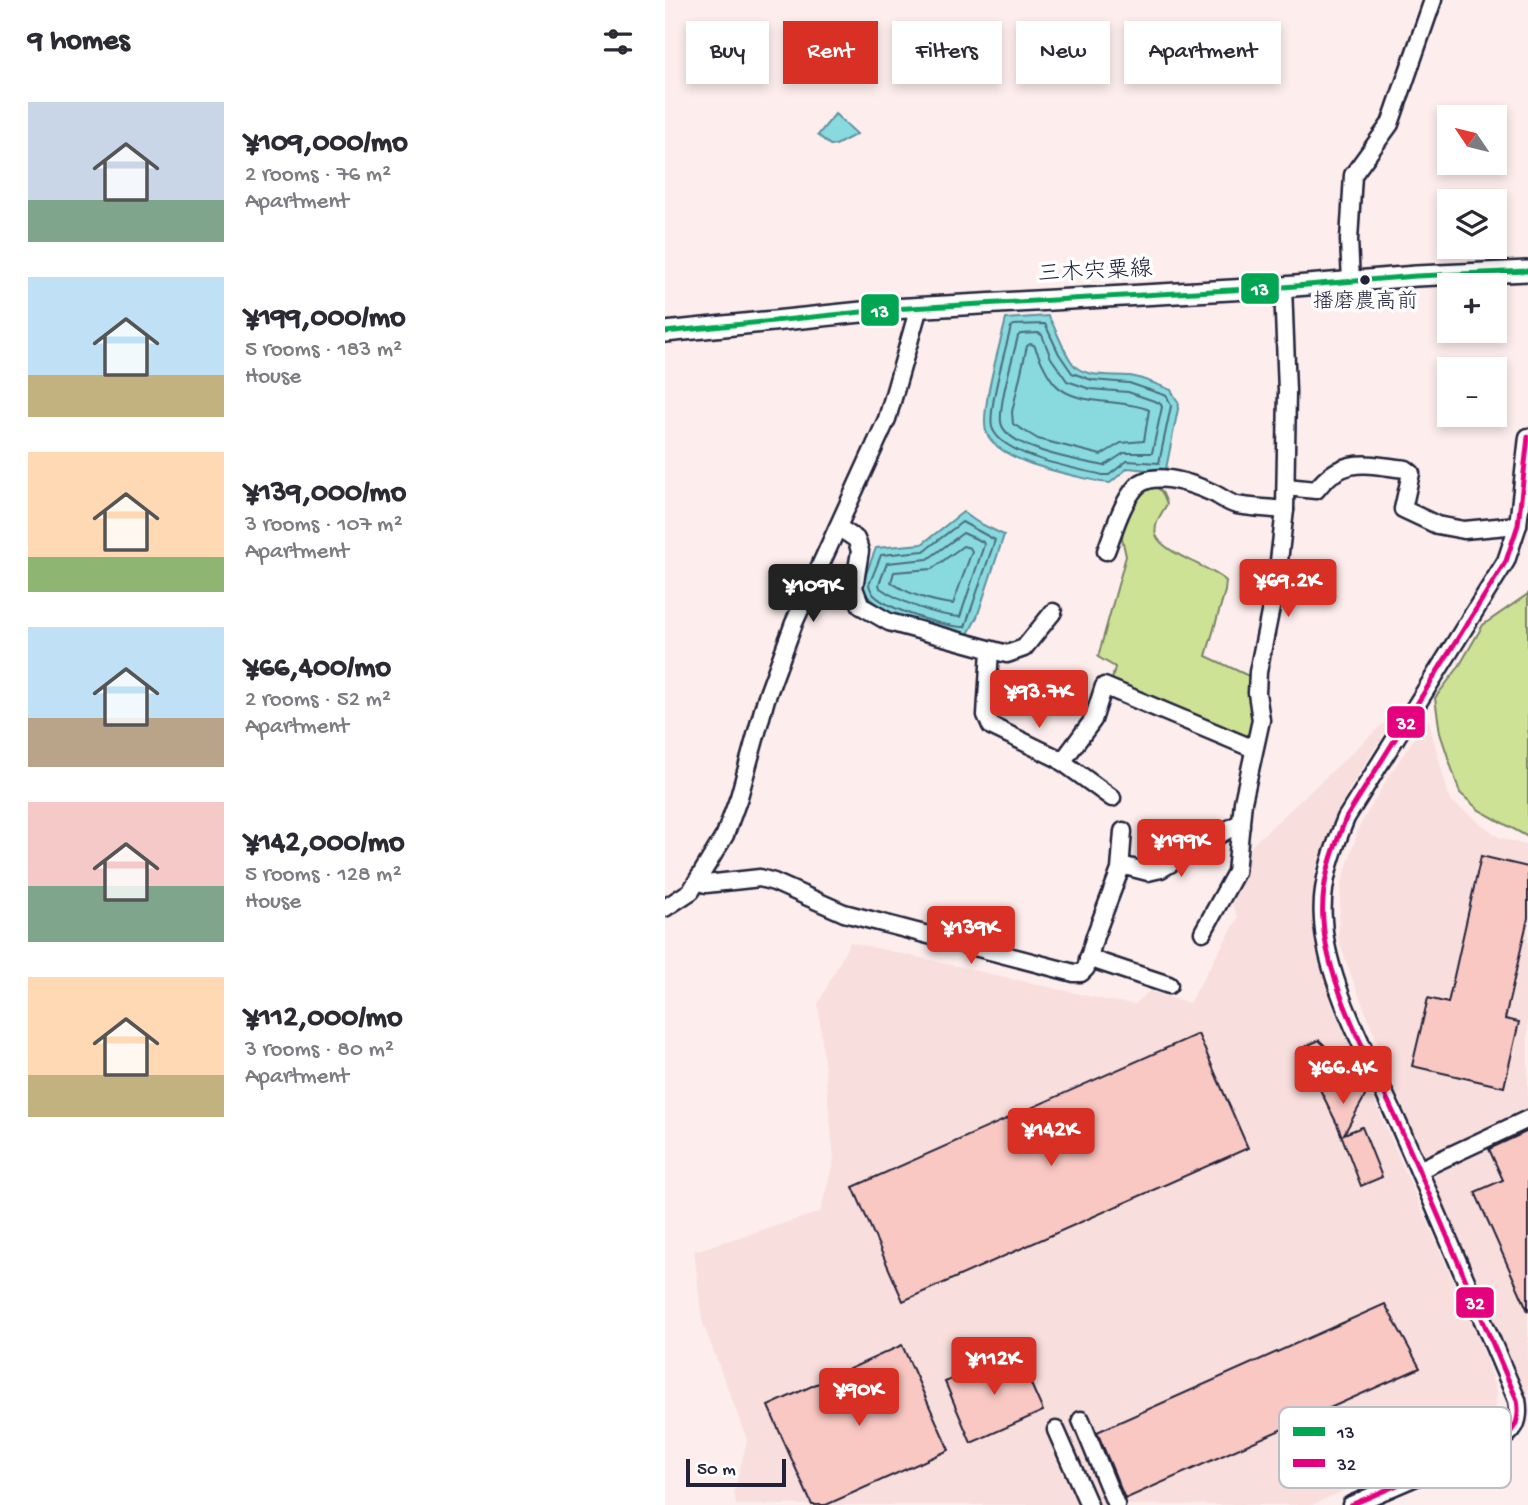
<!DOCTYPE html>
<meta charset="utf-8">
<style>
body{margin:0;font-family:"Gochi Hand","Klee One",sans-serif;background:#f7f7f7;color:#2b2b33;height:100vh;display:flex;flex-direction:column;font-size:26px;white-space:nowrap}
*{box-sizing:border-box;margin:0}
p{font-size:23px;color:#7c7c81}
.icon{flex:none;width:38px;height:38px;fill:none;stroke:currentColor;stroke-width:2;stroke-linecap:round;stroke-linejoin:round}
.map{position:relative;flex:1;overflow:hidden}
.drawer{display:flex;flex-direction:column;background:#fff;width:665px}
.drawer>*{flex:none}
.banner{position:absolute;left:21px;top:21px;width:665px;height:63px;display:flex;gap:14px}
.needle{width:46px;rotate:305deg}
.controls{position:absolute;left:772px;top:105px;display:grid;gap:14px}
.controls a{display:grid;place-items:center;width:70px;height:70px;border-radius:0px;background:#fff;box-shadow:0 4px 10px #0003;font-size:35px}
.scale{position:absolute;left:21px;bottom:18px;width:100px;box-sizing:border-box;padding-left:7px;border:4px solid #22223b;border-top:0;font-size:19px;line-height:24px;white-space:nowrap;color:#22223b;-webkit-text-stroke:5px #fff;paint-order:stroke}
.price{position:absolute;translate:-50% -60px;padding:0 16px;border-radius:7px;background:#d93025;color:#fff;font-size:23px;line-height:46px;filter:drop-shadow(0 2px 4px #0008)}
.price::after{content:'';position:absolute;left:50%;top:42px;width:21px;height:16px;margin-left:-10px;background:inherit;clip-path:polygon(0 0,100% 0,50% 100%)}
.price.active{background:#222;color:#fff}
ul{padding:0;list-style:none}
li{display:flex;align-items:center;gap:21px;height:175px;padding:0 28px}
li span{display:grid;place-items:center;flex:none;width:196px;height:140px;border-radius:0px;color:#555}
li>.icon{margin-inline-start:auto}
span .icon{width:84px;height:84px;fill:#fffc;stroke-width:1}
li b{font-size:30px}
h2{display:flex;justify-content:space-between;align-items:center;height:84px;padding:0 28px;font-size:30px}
.pill{padding:0 24px;border-radius:0px;background:#fff;box-shadow:0 4px 10px #0003;font-size:24px;line-height:63px}
.pill.active{background:#d93025;color:#fff}
main{display:flex;flex:1;min-height:0}
.map>svg:first-child{display:block}
.built{fill:#f8dfdd}
.green{fill:#cee296;stroke:#788268;stroke-width:2}
.water{fill:#88dade;stroke:#5f909d;stroke-width:2}
.lines{fill:none;stroke-linecap:round;stroke-linejoin:round}
.shore{stroke:#4b6c7c;stroke-width:2}
.building{fill:#f9c8c3;stroke:#22223b;stroke-width:2}
.minor-casing{stroke:#22223b;stroke-width:21}
.major-casing{stroke:#22223b;stroke-width:24}
.minor{stroke:#fff;stroke-width:16}
.major{stroke:#fff;stroke-width:19}
.bus-1-casing{stroke:#fff;stroke-width:10}
.bus-2-casing{stroke:#fff;stroke-width:10}
.bus-1{stroke:#00a651;stroke-width:5}
.bus-2{stroke:#e5007d;stroke-width:5}
.bus-dot{fill:#22223b;stroke:#fff;stroke-width:2.5}
.labels{text-anchor:middle;dominant-baseline:central;stroke-width:7;stroke-linejoin:round;paint-order:stroke}
.bus-label{font-size:21px;fill:#22223b;stroke:#fff}
.street-label{font-size:23px;fill:#22223b;stroke:#fff}
.key{fill:#fff;stroke:#bdbdc4;stroke-width:2}
.key-label{font-size:19px;fill:#22223b}
.line-badge{stroke:#fff;stroke-width:2.5}
.badge-label{font-size:19px;text-anchor:middle;font-weight:bold;fill:#fff}
</style>
<main>
<section class="drawer">
<h2>9 homes<svg class="icon" aria-label="filters" viewBox="0 0 24 24"><path d="M4 7h16M4 17h16"/><circle cx="9" cy="7" r="2"/><circle cx="15" cy="17" r="2"/></svg></h2>
<ul>
<li><span style="background:linear-gradient(#c9d6e8 70%,#7fa58c 0)"><svg class="icon" aria-label="home" viewBox="0 0 24 24"><path d="M3 11l9-7 9 7M6 9v11h12V9"/></svg></span><div><b>¥109,000/mo</b><p>2 rooms · 76 m²</p><p>Apartment</p></div></li>
<li><span style="background:linear-gradient(#bfe0f5 70%,#c2b280 0)"><svg class="icon" aria-label="home" viewBox="0 0 24 24"><path d="M3 11l9-7 9 7M6 9v11h12V9"/></svg></span><div><b>¥199,000/mo</b><p>5 rooms · 183 m²</p><p>House</p></div></li>
<li><span style="background:linear-gradient(#ffd9b3 75%,#8fb573 0)"><svg class="icon" aria-label="home" viewBox="0 0 24 24"><path d="M3 11l9-7 9 7M6 9v11h12V9"/></svg></span><div><b>¥139,000/mo</b><p>3 rooms · 107 m²</p><p>Apartment</p></div></li>
<li><span style="background:linear-gradient(#bfe0f5 65%,#b9a48a 0)"><svg class="icon" aria-label="home" viewBox="0 0 24 24"><path d="M3 11l9-7 9 7M6 9v11h12V9"/></svg></span><div><b>¥66,400/mo</b><p>2 rooms · 52 m²</p><p>Apartment</p></div></li>
<li><span style="background:linear-gradient(#f6c9c9 60%,#7fa58c 0)"><svg class="icon" aria-label="home" viewBox="0 0 24 24"><path d="M3 11l9-7 9 7M6 9v11h12V9"/></svg></span><div><b>¥142,000/mo</b><p>5 rooms · 128 m²</p><p>House</p></div></li>
<li><span style="background:linear-gradient(#ffd9b3 70%,#c2b280 0)"><svg class="icon" aria-label="home" viewBox="0 0 24 24"><path d="M3 11l9-7 9 7M6 9v11h12V9"/></svg></span><div><b>¥112,000/mo</b><p>3 rooms · 80 m²</p><p>Apartment</p></div></li>
</ul>
</section>
<div class="map">
<svg width="863" height="1505" viewBox="0 0 863 1505">
<rect width="100%" height="100%" fill="#fdeeed"/>
<filter id="ink" filterUnits="userSpaceOnUse"><feTurbulence type="fractalNoise" baseFrequency=".0143" numOctaves="2"/><feDisplacementMap in="SourceGraphic" scale="14" xChannelSelector="R" yChannelSelector="G"/><feConvolveMatrix kernelMatrix="1 2 1 2 8 2 1 2 1" color-interpolation-filters="sRGB"/></filter>
<g filter="url(#ink)">
<g class="built">
<polygon points="734,709 678,800 650,871 648,926 663,995 816,1344 832,1394 829,1414 817,1429 647,1505 71,1505 69,1492 82,1440 37,1321 29,1251 155,1212 169,1159 153,1004 185,942 446,1001 470,1004 484,991 524,1003 573,918 566,902 587,845"/>
<polygon points="763,718 785,800 834,837 863,846 863,1404 726,1078 681,962 673,937 676,885 694,827 723,777"/>
</g>
<g class="green">
<path d="M 484,485 C 496,488 498,492 502,504 C 497,513 488,524 491,535 C 497,553 547,567 561,581 L 560,591 L 541,656 L 588,678 L 591,716 L 586,744 L 446,684 L 450,667 L 433,657 L 461,556 L 457,538 L 459,522 L 475,493 Z"/>
<polygon points="863,594 863,837 814,810 795,793 775,733 770,698 793,668 818,625"/>
</g>
<g class="water">
<polygon points="170,114 192,134 171,145 165,145 153,135"/>
<path d="M 383,316 C 393,331 397,350 408,364 C 420,379 448,374 465,376 C 479,378 493,385 506,390 L 514,404 L 501,469 L 493,471 L 463,468 L 445,483 L 436,482 C 408,475 331,463 321,431 C 315,411 336,341 341,319 Z"/>
<path d="M 298,512 L 312,522 L 339,535 L 312,617 L 302,636 C 267,627 216,621 196,587 L 211,548 L 257,544 Z"/>
</g>
<g class="lines">
<g class="shore">
<path d="M 380,324 L 394,354 L 407,373 L 427,380 L 464,383 L 502,396 L 506,406 L 494,463 L 462,461 L 444,475 L 438,475 C 413,469 335,456 327,427 C 323,409 341,348 346,327 L 349,325 Z"/>
<path d="M 373,333 L 377,335 L 386,358 L 402,381 L 425,389 L 463,392 L 495,403 L 497,407 L 487,453 L 459,453 L 439,466 C 417,461 340,449 336,422 C 334,402 348,358 353,336 L 356,334 Z"/>
<path d="M 365,344 L 369,345 C 375,358 380,373 390,384 C 411,407 457,398 484,410 L 479,441 L 456,443 L 436,455 L 373,439 L 348,424 L 347,412 L 362,346 Z"/>
<path d="M 297,522 L 330,540 L 300,627 C 280,627 224,610 209,595 C 207,593 205,588 204,585 L 216,555 L 259,551 Z"/>
<path d="M 298,533 L 318,542 L 319,545 L 295,617 C 269,615 237,603 215,588 L 214,584 L 222,563 L 263,559 Z"/>
<path d="M 298,546 L 305,548 L 307,551 L 288,604 C 268,602 242,594 226,582 L 229,572 L 267,569 Z"/>
</g>
</g>
<g class="building">
<polygon points="816,856 863,867 863,918 840,1019 854,1022 839,1087 747,1066 763,998 783,1003"/>
<polygon points="533,1034 583,1148 238,1301 188,1187"/>
<polygon points="654,1040 704,1089 679,1134 697,1127 717,1177 696,1186 672,1124 635,1049"/>
<polygon points="863,1131 863,1311 810,1192 838,1180 824,1149"/>
<polygon points="720,1304 755,1368 460,1499 432,1432"/>
<polygon points="237,1345 284,1450 161,1505 147,1505 103,1406"/>
<polygon points="351,1350 378,1411 306,1443 280,1382"/>
</g>
<g class="lines">
<g class="minor-casing">
<g id="minor">
<polyline points="686,281 684,240 688,175 725,124 768,0"/>
<path d="M 621,487 L 651,490 C 678,455 703,465 741,469 L 746,473 L 738,509 L 772,525 L 799,530 L 853,525"/>
<polyline points="173,527 191,539 193,544 195,551 189,588 196,606 224,622 342,654 359,648 388,612"/>
<path d="M 441,551 C 449,531 456,504 471,487 C 488,469 528,484 548,493 C 555,496 563,503 572,505 C 587,508 604,508 620,510"/>
<polyline points="325,650 321,715 326,726 392,758 447,798"/>
<polyline points="397,762 428,720 439,686 589,749"/>
<polyline points="456,865 483,872 496,869 571,825 576,826"/>
<polyline points="33,881 41,884 95,878 109,882 179,913 409,973 416,973 421,968 430,936 455,870 458,831"/>
<polyline points="0,908 26,891 60,835 74,797 101,699 129,623 222,419 254,307"/>
<polyline points="538,932 571,872 578,802 596,720 592,693 593,672 612,578 620,510 622,391 618,287"/>
<polyline points="423,958 504,985"/>
<polyline points="754,1170 863,1119"/>
<polyline points="416,1420 451,1505"/>
<polyline points="391,1430 424,1505"/>
<path d="M 686,1505 L 830,1443 C 849,1433 856,1422 852,1400 C 812,1308 774,1215 733,1123 C 707,1064 661,983 658,920 C 655,884 668,850 681,818 L 841,561 L 853,525 L 863,437"/>
</g>
</g>
<g class="major-casing">
<polyline id="major" points="0,332 226,309 618,287 751,276 863,271"/>
</g>
<use href="#minor" class="minor"/>
<use href="#major" class="major"/>
<g class="bus-1-casing">
<polyline id="bus-1" points="0,332 226,309 618,287 751,276 863,271"/>
</g>
<g class="bus-2-casing">
<path id="bus-2" d="M 686,1505 L 830,1443 C 849,1433 856,1422 852,1400 C 812,1308 774,1215 733,1123 C 707,1064 661,983 658,920 C 655,884 668,850 681,818 L 841,561 L 853,525 L 863,437"/>
</g>
<use href="#bus-1" class="bus-1"/>
<use href="#bus-2" class="bus-2"/>
</g>
</g>
<circle class="bus-dot" cx="700" cy="280" r="6"/>
<g class="labels">
<g class="bus-label">
<text x="700" y="303">播磨農高前</text>
</g>
<g class="street-label">
<text transform="translate(430 273) rotate(-3)">三木宍粟線</text>
</g>
</g>
<rect x="614" y="1407" width="232" height="81" rx="10" class="key"/>
<rect x="628" y="1427" width="32" height="9" fill="#00a651"/>
<rect x="628" y="1459" width="32" height="8" fill="#e5007d"/>
<g class="key-label">
<text x="672" y="1438">13</text>
<text x="672" y="1470">32</text>
</g>
<g class="line-badge">
<rect x="575" y="272" width="40" height="33" rx="7" fill="#00a651"/>
<rect x="195" y="293" width="40" height="34" rx="7" fill="#00a651"/>
<rect x="721" y="705" width="40" height="34" rx="7" fill="#e5007d"/>
<rect x="790" y="1286" width="40" height="33" rx="7" fill="#e5007d"/>
</g>
<g class="badge-label">
<text x="595" y="295">13</text>
<text x="215" y="317">13</text>
<text x="741" y="729">32</text>
<text x="810" y="1309">32</text>
</g>
</svg>
<div class="controls">
<a><svg class="needle" viewBox="-14 -14 28 28"><path d="M0-13l5 13h-10z" fill="#e53935"/><path d="M0 13l5-13h-10z" fill="#7c7c81"/></svg></a>
<a><svg class="icon" aria-label="layers" viewBox="0 0 24 24"><path d="M12 4l9 5-9 5-9-5zM3 14l9 5 9-5"/></svg></a>
<a>+</a>
<a>−</a>
</div>
<div class="scale">50 m</div>
<b class="price" style="left:623px;top:619px">¥69.2K</b>
<b class="price active" style="left:148px;top:624px">¥109K</b>
<b class="price" style="left:374px;top:730px">¥93.7K</b>
<b class="price" style="left:516px;top:879px">¥199K</b>
<b class="price" style="left:306px;top:966px">¥139K</b>
<b class="price" style="left:678px;top:1106px">¥66.4K</b>
<b class="price" style="left:386px;top:1168px">¥142K</b>
<b class="price" style="left:329px;top:1397px">¥112K</b>
<b class="price" style="left:194px;top:1428px">¥90K</b>
<div class="banner">
<a class="pill">Buy</a>
<a class="pill active">Rent</a>
<a class="pill">Filters</a>
<a class="pill">New</a>
<a class="pill">Apartment</a>
</div>
</div>
</main>
